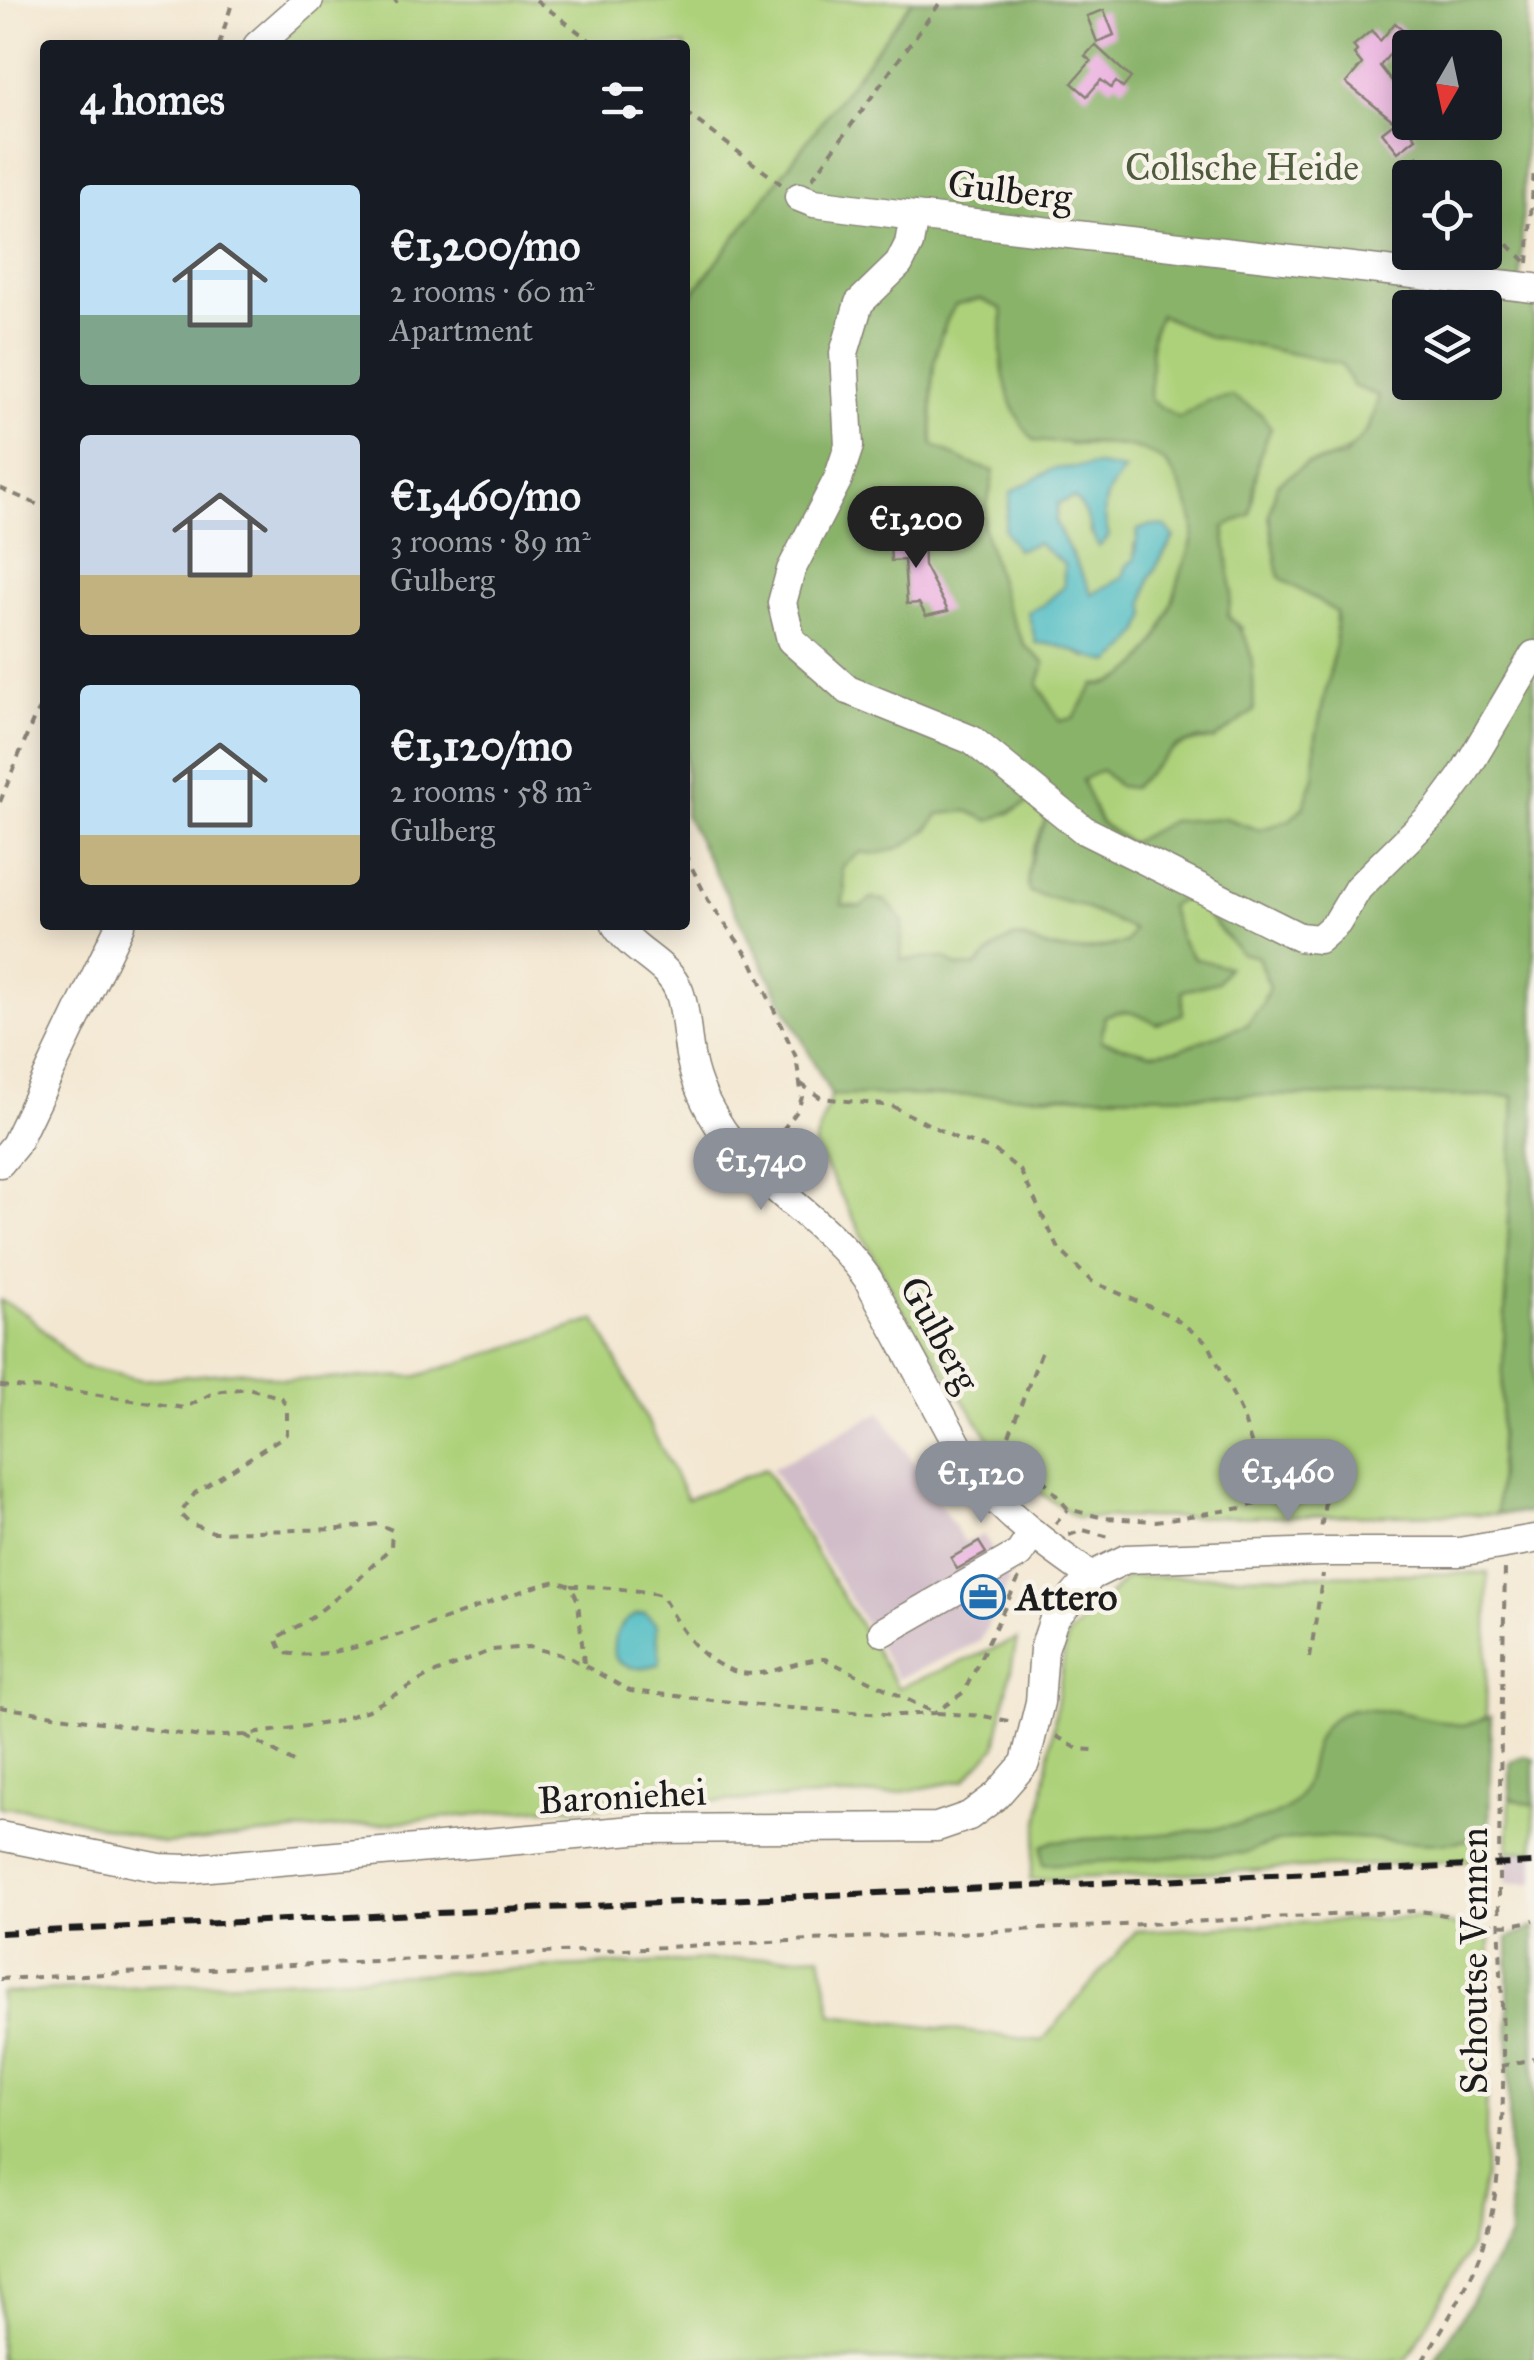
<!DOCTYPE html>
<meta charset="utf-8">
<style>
body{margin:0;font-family:"IM FELL Great Primer",serif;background:#242831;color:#f1f3f6;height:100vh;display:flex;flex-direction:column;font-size:38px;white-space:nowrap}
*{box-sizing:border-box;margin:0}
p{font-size:32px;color:#9ea1a6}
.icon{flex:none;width:55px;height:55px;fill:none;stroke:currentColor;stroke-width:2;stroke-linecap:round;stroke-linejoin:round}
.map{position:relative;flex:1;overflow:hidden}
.sheet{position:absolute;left:40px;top:40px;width:650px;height:890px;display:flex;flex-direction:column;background:#171b24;border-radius:10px;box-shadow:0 5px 25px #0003}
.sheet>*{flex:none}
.needle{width:65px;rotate:189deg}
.controls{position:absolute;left:1392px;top:30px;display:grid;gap:20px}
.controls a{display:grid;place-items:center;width:110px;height:110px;border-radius:10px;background:#171b24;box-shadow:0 5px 25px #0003;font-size:50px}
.price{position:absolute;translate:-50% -85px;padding:0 22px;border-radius:35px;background:#8c9099;color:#fff;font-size:32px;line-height:65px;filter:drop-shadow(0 2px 5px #0008)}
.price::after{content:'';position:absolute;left:50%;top:60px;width:30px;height:22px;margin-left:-15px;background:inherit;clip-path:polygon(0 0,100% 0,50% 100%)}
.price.current{background:#222;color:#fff}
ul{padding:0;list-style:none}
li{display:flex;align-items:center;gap:30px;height:250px;padding:0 40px}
li span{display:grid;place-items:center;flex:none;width:280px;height:200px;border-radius:10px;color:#555}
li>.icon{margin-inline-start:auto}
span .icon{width:120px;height:120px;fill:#fffc;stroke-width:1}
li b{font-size:42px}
h2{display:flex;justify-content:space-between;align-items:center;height:120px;padding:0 40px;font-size:42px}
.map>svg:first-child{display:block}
.industrial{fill:#d1bdc9}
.green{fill:#add17a;stroke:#64764b;stroke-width:2.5;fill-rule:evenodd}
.forest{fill:#8ab36a;stroke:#536843;stroke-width:2.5;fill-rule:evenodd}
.water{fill:#4dbcc3;stroke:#346c70;stroke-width:2.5}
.building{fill:#ebace1}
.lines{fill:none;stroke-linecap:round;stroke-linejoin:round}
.minor-casing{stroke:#888276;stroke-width:31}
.path{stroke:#888276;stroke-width:4;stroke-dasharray:8 8;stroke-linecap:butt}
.minor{stroke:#fff;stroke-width:28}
.rail{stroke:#1c1c1c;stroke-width:6;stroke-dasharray:15 8;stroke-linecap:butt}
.labels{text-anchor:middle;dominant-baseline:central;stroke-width:9;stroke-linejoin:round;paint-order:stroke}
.park-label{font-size:38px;fill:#4f5b3d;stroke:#f7f3e8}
.street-label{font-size:38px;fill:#1c1c1c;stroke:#f7f3e8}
.poi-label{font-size:38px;font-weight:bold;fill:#1c1c1c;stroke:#f7f3e8;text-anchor:start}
</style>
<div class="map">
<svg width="1534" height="2360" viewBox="0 0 1534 2360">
<rect width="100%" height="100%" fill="#f7f3e8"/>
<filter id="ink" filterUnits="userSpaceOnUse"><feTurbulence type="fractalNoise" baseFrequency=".01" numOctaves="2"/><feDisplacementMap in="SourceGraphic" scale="20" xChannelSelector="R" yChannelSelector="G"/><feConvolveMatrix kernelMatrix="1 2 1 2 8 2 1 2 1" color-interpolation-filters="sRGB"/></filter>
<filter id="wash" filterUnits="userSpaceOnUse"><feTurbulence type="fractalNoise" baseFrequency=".0048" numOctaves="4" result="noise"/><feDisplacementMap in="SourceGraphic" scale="40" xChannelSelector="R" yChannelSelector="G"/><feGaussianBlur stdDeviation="2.25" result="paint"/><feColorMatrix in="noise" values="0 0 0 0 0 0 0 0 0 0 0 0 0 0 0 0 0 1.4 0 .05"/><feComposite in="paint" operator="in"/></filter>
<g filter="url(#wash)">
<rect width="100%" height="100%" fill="#f3e7d1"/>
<g class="industrial">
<polygon points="881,1412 964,1542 984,1535 1009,1582 980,1641 898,1679 772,1469"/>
<polygon points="1534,1851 1534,1883 1506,1883 1508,1852"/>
</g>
<g class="green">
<polygon points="317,0 913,0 685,304 685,45 277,45"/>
<path d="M 980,299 L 1002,309 L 1004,328 L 1001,350 L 1069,445 C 1096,444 1146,442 1166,464 C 1179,478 1192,507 1194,527 C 1195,540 1186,558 1182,572 C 1168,616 1150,684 1094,685 L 1074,718 L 1060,721 L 1038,685 L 1045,663 L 1025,646 L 1006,606 L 983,526 L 994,471 L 971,464 L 933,445 C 932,392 927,352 955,305 ZM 1053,469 L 1108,490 L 1103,517 L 1090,533 L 1087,511 L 1074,498 L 1058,503 L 1055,522 L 1092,594 L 1123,578 L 1127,565 L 1134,561 L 1134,544 L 1174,537 L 1150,577 L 1144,603 L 1087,658 L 1061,644 L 1043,605 L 1064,587 L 1064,564 L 1037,543 Z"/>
<path d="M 1160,315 L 1207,335 L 1341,364 L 1353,386 L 1379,396 C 1365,445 1355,454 1306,464 L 1279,577 L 1336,612 L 1336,643 L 1316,736 L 1314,777 L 1303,807 L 1290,820 L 1259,830 L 1225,818 L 1130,843 L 1100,822 L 1082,780 L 1102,770 L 1118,786 L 1132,788 C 1155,763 1177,737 1214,740 L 1242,627 L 1227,616 L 1232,592 L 1224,526 L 1250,514 L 1259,457 L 1271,428 L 1207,401 L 1179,418 L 1149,400 L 1152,334 Z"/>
<path d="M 1030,802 L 1046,818 L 1031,854 L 1029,892 L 1081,906 L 1134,930 L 1126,943 C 1109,945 1087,952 1070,951 C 1014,947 1028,915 976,966 L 958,967 L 945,958 L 900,960 L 903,921 L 861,907 L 842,905 L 845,891 L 842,867 L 861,852 L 928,830 L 939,814 L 968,811 L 1008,814 Z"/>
<path d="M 1185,898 L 1196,904 L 1241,953 L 1258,956 L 1269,987 L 1262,1005 L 1246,1025 L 1177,1050 L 1151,1053 L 1101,1041 L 1105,1016 C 1124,1007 1140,1015 1158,1023 L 1182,991 L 1218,982 L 1227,968 L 1194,959 L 1181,940 L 1169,906 Z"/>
<polygon points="831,1095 1514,1096 1497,1514 1077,1518 1013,1474 903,1310 814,1146"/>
<polygon points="0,1300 28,1315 80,1366 143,1380 246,1371 286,1380 418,1376 596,1320 687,1499 765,1469 898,1688 1017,1639 996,1746 965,1780 891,1794 535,1809 164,1844 42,1810 0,1807"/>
<polygon points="1488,1573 1484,1860 1030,1880 1067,1637 1127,1577"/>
<polygon points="1510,1798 1534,1805 1534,1851 1508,1852"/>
<polygon points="1420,1917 1490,1934 1485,2177 1470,2248 1407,2360 0,2360 0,1993 821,1955 832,2015 1042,2041 1136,1931"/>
</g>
<g class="forest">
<path d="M 913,0 L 1529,0 L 1520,303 L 1534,306 L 1534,1513 L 1497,1514 L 1514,1096 L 831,1095 L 685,815 L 685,304 ZM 1410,48 L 1485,48 L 1485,122 L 1410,122 ZM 1410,178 L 1485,178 L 1485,252 L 1410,252 ZM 980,299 L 1002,309 C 1004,324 1001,336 1001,350 C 1001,379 1014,421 1035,441 C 1074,446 1129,436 1163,461 C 1175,470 1194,513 1194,529 C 1194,543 1185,560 1181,573 C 1168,617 1150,684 1094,685 L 1074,718 L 1060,721 L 1038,685 L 1045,663 L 1025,646 L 1006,606 L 983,526 L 994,471 L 971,464 L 933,445 C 932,392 927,352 955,305 ZM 1410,308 L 1485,308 L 1485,382 L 1410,382 ZM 1160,315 L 1207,336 L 1341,364 L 1353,386 L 1379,396 L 1369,429 L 1343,457 L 1306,464 L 1277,484 L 1269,515 L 1279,577 L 1336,612 L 1336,643 L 1316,736 L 1314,777 L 1303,807 L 1290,820 L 1259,830 L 1225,818 L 1171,821 L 1130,843 L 1100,822 L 1082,780 L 1102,770 L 1118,786 L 1132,788 L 1175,747 L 1198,739 L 1214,740 L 1254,711 C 1252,676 1258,640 1228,616 L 1232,592 L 1224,527 L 1250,515 L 1259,457 L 1271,428 L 1261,414 L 1232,396 L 1207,401 L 1179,418 L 1150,400 L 1152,334 ZM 1030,802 L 1046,818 C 1039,844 1023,864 1029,892 L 1081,906 L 1133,929 L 1126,943 C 1108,946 1087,952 1069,951 C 1014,947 1027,916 976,966 L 958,967 L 945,958 L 901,960 L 903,921 L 886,901 L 872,898 L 861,907 L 842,905 L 845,891 L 842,867 L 861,852 C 891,859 922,839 939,814 L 968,811 L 990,821 ZM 1185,898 L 1197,904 L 1241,953 L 1258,957 L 1269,987 L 1262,1005 L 1246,1025 L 1177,1050 L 1151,1053 L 1101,1041 L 1105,1016 C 1124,1007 1140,1014 1157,1024 L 1183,1014 L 1182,991 L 1218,982 L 1228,967 L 1194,958 L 1181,940 L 1169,906 Z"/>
<path d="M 1351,1709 L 1394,1711 L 1462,1726 L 1491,1716 L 1489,1836 C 1465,1841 1442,1845 1418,1843 C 1359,1840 1302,1826 1247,1853 L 1043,1865 L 1042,1846 L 1053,1841 C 1102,1837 1256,1834 1288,1808 C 1324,1779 1294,1731 1351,1709 Z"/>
<polygon points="1525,1756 1534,1758 1534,1805 1510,1798 1510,1762"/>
<polygon points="1534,1927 1534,2360 1435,2360 1510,2238 1508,1938"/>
</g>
<g class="water">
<path d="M 1099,465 L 1125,470 C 1104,494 1100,506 1109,536 L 1099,547 C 1086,528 1092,515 1074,498 L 1058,503 L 1055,522 L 1092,594 L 1123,577 L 1127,565 L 1134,560 L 1138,530 L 1151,525 L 1165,526 L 1174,537 L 1150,577 L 1144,603 L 1147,615 L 1140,631 L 1128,648 L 1111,662 C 1081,657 1067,644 1036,643 L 1028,612 L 1043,605 L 1064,587 L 1064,564 L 1037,543 L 1016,550 L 1004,529 L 1011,492 L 1053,469 Z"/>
<path d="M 645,1613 L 657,1625 C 656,1639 661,1651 659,1664 C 644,1668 624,1672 614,1656 C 611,1635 623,1615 645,1613 Z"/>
</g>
<g id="blocks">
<g class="building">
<polygon points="1104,10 1114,35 1097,42 1087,16"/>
<polygon points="1395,23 1407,33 1380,66 1410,104 1410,130 1416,138 1398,152 1382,132 1395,122 1346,83 1362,64 1354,54 1357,51 1353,46 1372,30 1380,41"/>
<polygon points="1095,45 1131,78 1123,88 1116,82 1111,88 1101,80 1087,96 1072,83 1091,61 1085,56"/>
<polygon points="923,529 924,565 948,611 926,616 919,603 907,604 904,560 891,561 889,531"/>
<polygon points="979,1542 986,1553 957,1569 951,1558"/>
</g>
</g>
</g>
<g filter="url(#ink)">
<use href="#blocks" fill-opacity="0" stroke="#888276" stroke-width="2.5"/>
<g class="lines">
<g class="minor-casing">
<g id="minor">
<polyline points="258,45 309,0"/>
<polyline points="799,197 814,203 914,216 1534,288"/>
<polyline points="914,216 909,244 899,264 859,303 844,353 849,446 838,479 791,570 782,603 791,640 848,690 972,740 1084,830 1299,937 1319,939 1337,923 1358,888 1437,810 1461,778 1534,655"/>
<path d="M 616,925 C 634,954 667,962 679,991 C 687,1012 686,1038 691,1060 C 696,1085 708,1109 722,1130 C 762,1189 828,1221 868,1279 L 975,1477 C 1007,1516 1049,1547 1091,1576"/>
<polyline points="0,1163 15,1145 120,925"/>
<polyline points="883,1632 1019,1554 1033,1533"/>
<polyline points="0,1836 160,1868 187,1869 645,1829 937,1827 969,1816 996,1796 1025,1763 1040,1702 1044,1649 1054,1619 1091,1576 1126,1559 1322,1552 1459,1552 1534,1539"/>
</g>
</g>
<g class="path">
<polyline points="395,0 397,3"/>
<polyline points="536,0 596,45"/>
<polyline points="219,45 233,0"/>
<polyline points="685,112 781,184"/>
<polyline points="1416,156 1438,178"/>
<polyline points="812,179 942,0"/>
<polyline points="1485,222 1528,264"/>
<polyline points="1528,263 1534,168"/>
<polyline points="0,488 45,508"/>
<polyline points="0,802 34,718 45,701"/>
<polyline points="685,854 708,900 751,960 796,1057 802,1097 798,1110 768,1149"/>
<polyline points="801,1084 821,1098 892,1106 958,1139 994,1150 1020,1170 1059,1249 1091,1281 1173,1317 1208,1343 1242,1414 1260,1471 1297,1492"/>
<polyline points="1041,1353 1008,1438 1068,1509 1104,1518 1156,1521 1242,1508 1297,1492 1325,1502 1321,1530"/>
<path d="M 0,1386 L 73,1391 L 184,1408 L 215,1392 L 248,1388 L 282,1398 L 287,1409 L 287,1434 L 195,1493 L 180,1514 L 189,1523 L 213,1532 L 340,1529 L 378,1524 L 392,1530 L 391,1547 L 353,1585 L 307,1621 L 276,1638 L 282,1652 C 343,1669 489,1597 556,1581 L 571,1586 L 578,1601 L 584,1664"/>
<polyline points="1055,1524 1068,1509"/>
<polyline points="1069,1535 1083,1530 1113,1538"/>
<path d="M 571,1586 C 582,1585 656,1591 662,1596 C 666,1600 669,1611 673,1616 C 689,1641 711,1668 742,1673 C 769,1678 796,1659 825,1659 L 935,1713 L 983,1716 L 1013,1722"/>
<polyline points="1310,1657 1323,1574"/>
<polyline points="0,1707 201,1737 245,1735 334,1722 368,1710 428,1676 492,1650 529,1647 567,1656 630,1691 776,1707 899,1715 935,1713 964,1692 1019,1578"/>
<polyline points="245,1735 293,1762"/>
<polyline points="1056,1736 1078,1749 1093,1750"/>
<path d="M 0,1979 L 1415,1911 C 1460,1913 1485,1934 1534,1920"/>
<polyline points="1501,2066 1534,2059"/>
<path d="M 1423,2360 C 1444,2326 1467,2290 1481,2253 C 1516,2150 1499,1998 1499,1888 C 1499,1782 1503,1675 1505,1568"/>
</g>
<use href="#minor" class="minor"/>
<polyline class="rail" points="0,1933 1534,1863"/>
</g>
</g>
<defs>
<g id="office-ring" transform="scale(2.25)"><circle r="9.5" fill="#f7f3e8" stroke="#1f6fb2" stroke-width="1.5"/><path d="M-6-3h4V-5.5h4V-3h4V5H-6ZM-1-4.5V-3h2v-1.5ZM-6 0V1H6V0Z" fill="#1f6fb2"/></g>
</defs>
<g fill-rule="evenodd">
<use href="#office-ring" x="983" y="1597"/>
</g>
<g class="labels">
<g class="park-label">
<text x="1242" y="167">Collsche Heide</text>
</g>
<g class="street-label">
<text transform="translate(1010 190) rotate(7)">Gulberg</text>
<text transform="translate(940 1334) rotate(61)">Gulberg</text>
<text transform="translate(622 1796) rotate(-3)">Baroniehei</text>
<text transform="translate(1474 1961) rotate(-90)">Schoutse Vennen</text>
</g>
<g class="poi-label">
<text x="1016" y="1597">Attero</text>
</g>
</g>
</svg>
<div class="controls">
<a><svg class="needle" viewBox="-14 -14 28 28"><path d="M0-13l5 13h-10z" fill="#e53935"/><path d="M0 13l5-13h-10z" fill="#9ea1a6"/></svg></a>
<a><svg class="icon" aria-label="locate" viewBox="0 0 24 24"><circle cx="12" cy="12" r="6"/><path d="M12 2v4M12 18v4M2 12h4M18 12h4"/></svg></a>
<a><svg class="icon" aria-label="layers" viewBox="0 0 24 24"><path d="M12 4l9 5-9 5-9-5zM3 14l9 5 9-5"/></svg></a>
</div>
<b class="price current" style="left:916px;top:571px">€1,200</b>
<b class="price" style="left:761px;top:1213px">€1,740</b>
<b class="price" style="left:1288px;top:1524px">€1,460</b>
<b class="price" style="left:981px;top:1526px">€1,120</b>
<section class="sheet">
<h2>4 homes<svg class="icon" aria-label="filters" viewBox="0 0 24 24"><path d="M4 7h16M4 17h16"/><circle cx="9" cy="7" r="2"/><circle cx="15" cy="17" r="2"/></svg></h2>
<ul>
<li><span style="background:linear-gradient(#bfe0f5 65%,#7fa58c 0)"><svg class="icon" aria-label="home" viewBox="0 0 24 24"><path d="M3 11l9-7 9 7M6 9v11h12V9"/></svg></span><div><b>€1,200/mo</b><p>2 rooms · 60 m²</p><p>Apartment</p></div></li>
<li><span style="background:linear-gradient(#c9d6e8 70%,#c2b280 0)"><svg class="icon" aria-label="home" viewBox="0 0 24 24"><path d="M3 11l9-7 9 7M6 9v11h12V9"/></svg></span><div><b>€1,460/mo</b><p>3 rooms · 89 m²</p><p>Gulberg</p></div></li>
<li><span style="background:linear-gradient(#bfe0f5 75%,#c2b280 0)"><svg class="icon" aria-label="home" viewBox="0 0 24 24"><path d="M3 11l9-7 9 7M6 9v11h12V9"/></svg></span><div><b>€1,120/mo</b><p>2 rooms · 58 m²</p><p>Gulberg</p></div></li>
</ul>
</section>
</div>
